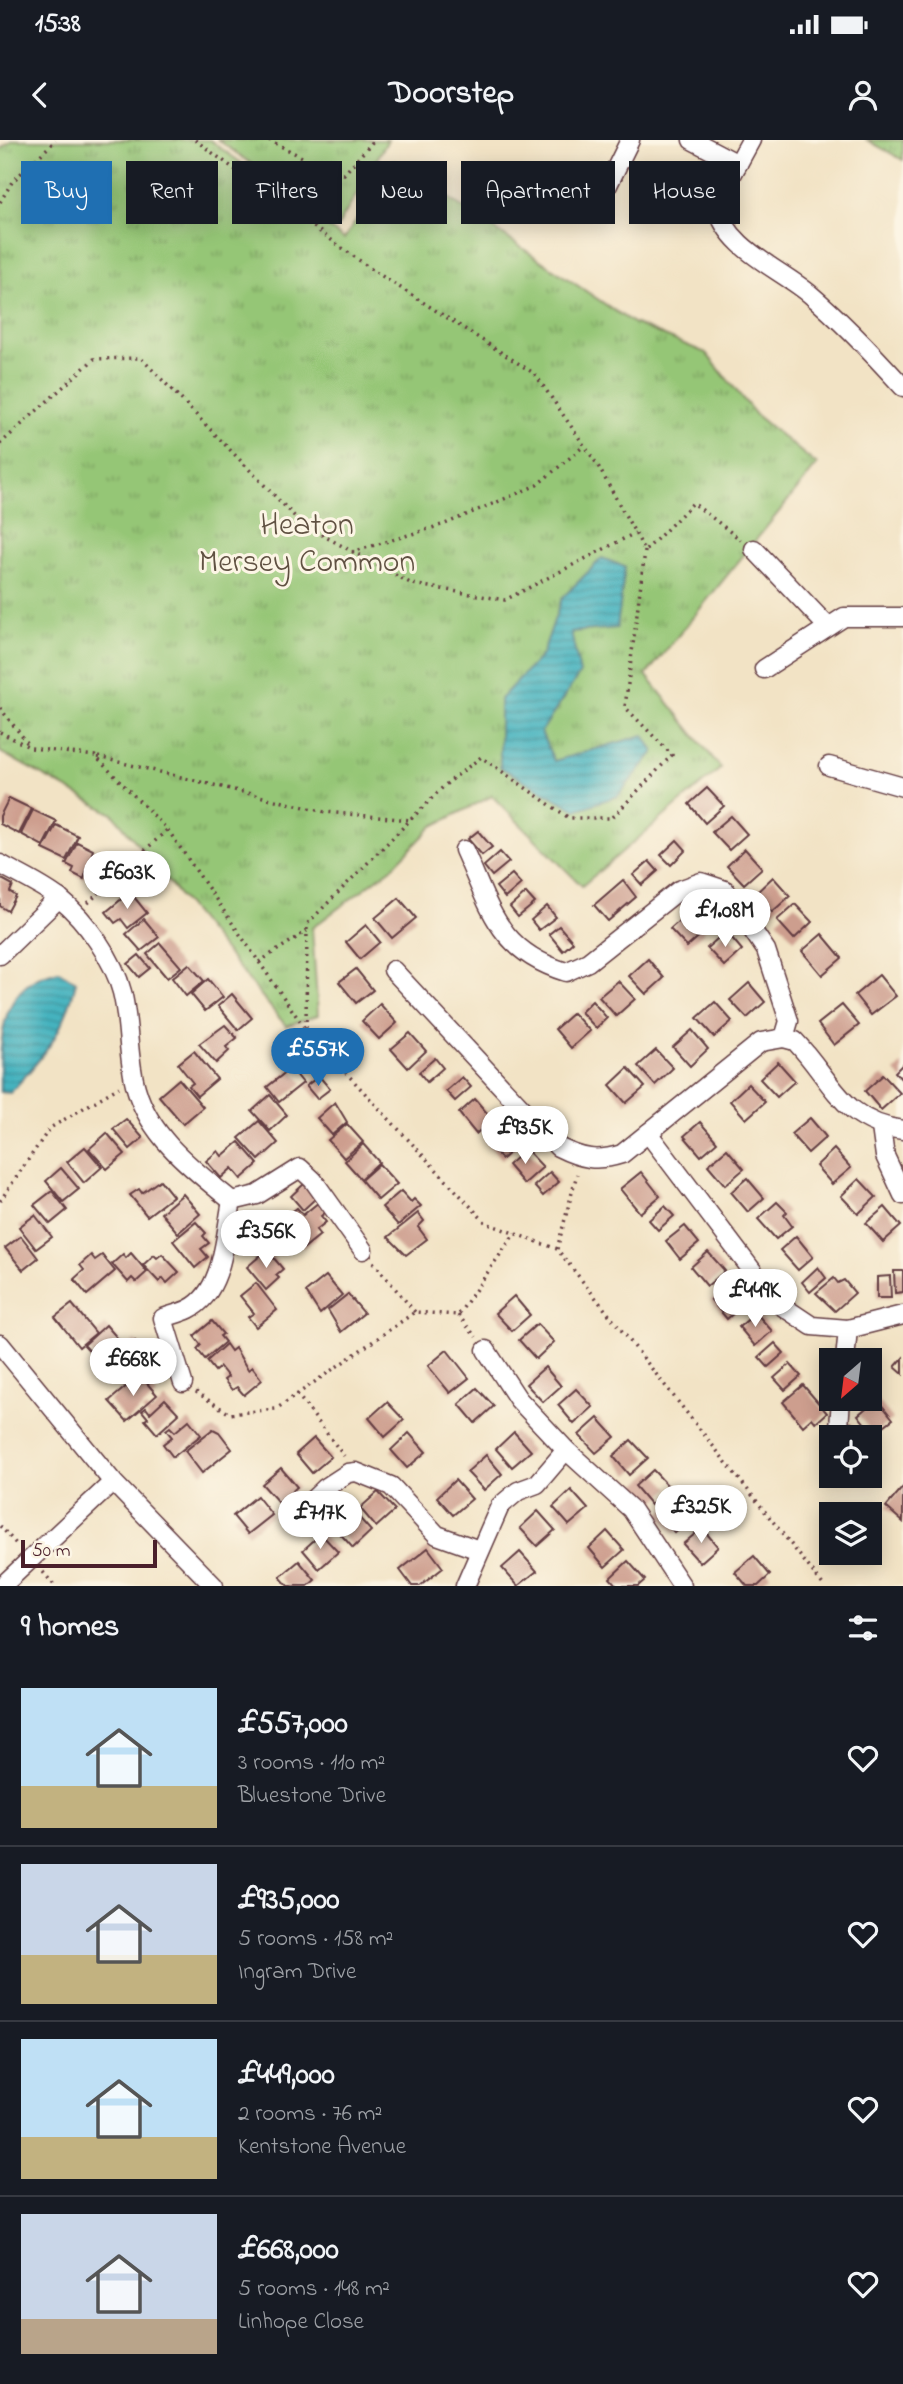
<!DOCTYPE html>
<meta charset="utf-8">
<style>
body{margin:0;font-family:"Indie Flower",sans-serif;background:#242831;color:#f1f3f6;height:100vh;display:flex;flex-direction:column;font-size:26px;white-space:nowrap}
*{box-sizing:border-box;margin:0}
p{font-size:23px;color:#9ea1a6}
.icon{flex:none;width:38px;height:38px;fill:none;stroke:currentColor;stroke-width:2;stroke-linecap:round;stroke-linejoin:round}
.map{position:relative;height:1446px;overflow:hidden}
.sheet{display:flex;flex-direction:column;background:#171b24;flex:1}
.sheet>*{flex:none}
.guide{position:absolute;left:21px;top:21px;width:861px;height:63px;display:flex;gap:14px}
.needle{width:46px;rotate:208deg}
.controls{position:absolute;left:819px;top:1208px;display:grid;gap:14px}
.controls a{display:grid;place-items:center;width:63px;height:63px;border-radius:0px;background:#171b24;box-shadow:0 4px 18px #0003;font-size:35px}
.scale{position:absolute;left:21px;bottom:18px;width:136px;box-sizing:border-box;padding-left:7px;border:4px solid #4a1f2b;border-top:0;font-size:19px;line-height:24px;white-space:nowrap;color:#4a1f2b;-webkit-text-stroke:5px #fcf5e5;paint-order:stroke}
.price{position:absolute;translate:-50% -60px;padding:0 16px;border-radius:24px;background:#fff;color:#222;font-size:23px;line-height:46px;filter:drop-shadow(0 2px 4px #0008)}
.price::after{content:'';position:absolute;left:50%;top:42px;width:21px;height:16px;margin-left:-10px;background:inherit;clip-path:polygon(0 0,100% 0,50% 100%)}
.price.active{background:#1f6fb2;color:#fff}
ul{padding:0;list-style:none}
li{display:flex;align-items:center;gap:21px;height:175px;padding:0 21px}
li+li{border-top:2px solid #363941}
li span{display:grid;place-items:center;flex:none;width:196px;height:140px;border-radius:0px;color:#555}
li>.icon{margin-inline-start:auto}
span .icon{width:84px;height:84px;fill:#fffc;stroke-width:1}
li b{font-size:30px}
h2{display:flex;justify-content:space-between;align-items:center;height:84px;padding:0 21px;font-size:30px}
.chip{padding:0 24px;border-radius:0px;background:#171b24;box-shadow:0 4px 18px #0003;font-size:24px;line-height:63px}
.chip.active{background:#1f6fb2;color:#fff}
.status{display:flex;justify-content:space-between;align-items:center;height:49px;padding:0 35px;background:#171b24;direction:ltr}
.status svg{height:19px;fill:currentColor}
header{display:flex;justify-content:space-between;align-items:center;height:91px;padding:0 21px;background:#171b24;font-size:32px;font-weight:700}
.map>svg:first-child{display:block}
.park{fill:url(#park-tufts);stroke:#707250;stroke-width:2}
.water{fill:url(#water-rules);stroke:#486975;stroke-width:2}
.building{fill:#cd9e8e}
.lines{fill:none;stroke-linecap:round;stroke-linejoin:round}
.minor-casing{stroke:#633c42;stroke-width:21}
.path{stroke:#633c42;stroke-width:3.5;stroke-dasharray:2 5;stroke-linecap:butt}
.minor{stroke:#fff;stroke-width:18}
.labels{text-anchor:middle;dominant-baseline:central;stroke-width:6;stroke-linejoin:round;paint-order:stroke}
.park-label{font-size:32px;fill:#605142;stroke:#fcf5e5}
</style>
<div class="status"><b>15:38</b><svg viewBox="0 0 49 12"><path d="M0 12V9h3v3zM5 12V6h3v6zM10 12V3h3v9zM15 12V0h3v12zM26 1h20v11H26zM47 4h2v5h-2z"/></svg></div>
<header><svg class="icon" aria-label="back" viewBox="0 0 24 24"><path d="M15 5l-7 7 7 7"/></svg>Doorstep<svg class="icon" aria-label="person" viewBox="0 0 24 24"><circle cx="12" cy="8" r="4"/><path d="M4 21q1-7 8-7t8 7"/></svg></header>
<div class="map">
<svg width="903" height="1446" viewBox="0 0 903 1446">
<defs>
<pattern id="park-tufts" width="24" height="20" patternUnits="userSpaceOnUse" patternTransform="scale(1.75)"><rect width="24" height="20" fill="#95c676"/><path d="M3 7l-1-3M5 7V3M7 7l1-3M15 17l-1-3M17 17v-4M19 17l1-3" fill="none" stroke="#7ca061"/></pattern>
<pattern id="water-rules" width="6" height="5" patternUnits="userSpaceOnUse" patternTransform="scale(1.75)"><rect width="6" height="5" fill="#45b3bf"/><path d="M0 2.5h6" fill="none" stroke="#3c919b"/></pattern>
</defs>
<rect width="100%" height="100%" fill="#fcf5e5"/>
<filter id="ink" filterUnits="userSpaceOnUse"><feTurbulence type="fractalNoise" baseFrequency=".0143" numOctaves="2"/><feDisplacementMap in="SourceGraphic" scale="14" xChannelSelector="R" yChannelSelector="G"/><feConvolveMatrix kernelMatrix="1 2 1 2 8 2 1 2 1" color-interpolation-filters="sRGB"/></filter>
<filter id="wash" filterUnits="userSpaceOnUse"><feTurbulence type="fractalNoise" baseFrequency=".00686" numOctaves="4" result="noise"/><feDisplacementMap in="SourceGraphic" scale="28" xChannelSelector="R" yChannelSelector="G"/><feGaussianBlur stdDeviation="1.57" result="paint"/><feColorMatrix in="noise" values="0 0 0 0 0 0 0 0 0 0 0 0 0 0 0 0 0 1.4 0 .05"/><feComposite in="paint" operator="in"/></filter>
<g filter="url(#wash)">
<rect width="100%" height="100%" fill="#f2e3c5"/>
<g class="park">
<polygon points="13,0 210,0 344,99 394,21 633,183 706,213 756,275 817,325 646,535 721,628 582,746 492,656 433,686 393,727 312,788 318,875 286,886 113,674 0,612 0,9"/>
<polygon points="218,0 388,0 338,86"/>
<polygon points="867,0 903,0 903,20"/>
</g>
<g class="water">
<polygon points="602,418 625,427 617,488 571,492 580,533 541,592 554,621 644,595 654,612 618,656 576,670 500,627 500,559 542,515 562,458"/>
<path d="M 59,831 L 76,842 C 64,893 45,915 10,953 L 0,952 C 0,893 0,843 59,831 Z"/>
</g>
<g id="blocks">
<g class="building">
<polygon points="707,648 724,666 705,683 689,664"/>
<polygon points="9,658 32,669 19,694 0,684 0,676"/>
<polygon points="33,670 56,681 43,706 21,694"/>
<polygon points="731,676 747,694 729,710 712,692"/>
<polygon points="56,685 78,696 66,720 43,709"/>
<polygon points="478,691 492,707 482,715 468,699"/>
<polygon points="677,700 686,710 671,725 661,715"/>
<polygon points="77,702 93,710 84,739 72,733 74,728 66,724"/>
<polygon points="745,709 762,728 744,744 727,726"/>
<polygon points="500,712 509,722 492,736 484,726"/>
<polygon points="649,721 658,731 642,745 633,735"/>
<polygon points="512,734 521,744 505,758 496,747"/>
<polygon points="773,737 790,756 772,772 755,754"/>
<polygon points="0,738 13,745 10,752 16,756 8,771 0,766"/>
<polygon points="623,740 636,757 608,781 594,765"/>
<polygon points="130,752 147,773 128,788 121,779 115,783 106,772"/>
<polygon points="526,753 535,763 518,777 510,767"/>
<polygon points="399,758 416,778 392,798 375,778"/>
<polygon points="795,764 812,782 794,799 777,780"/>
<polygon points="547,766 556,777 539,790 531,780"/>
<polygon points="689,772 705,791 687,807 670,789"/>
<polygon points="144,779 159,797 141,811 126,794"/>
<polygon points="366,785 380,802 360,819 346,802"/>
<polygon points="559,786 573,802 563,811 549,794"/>
<polygon points="726,791 742,810 724,826 707,808"/>
<polygon points="822,794 842,818 822,835 802,811"/>
<polygon points="160,803 181,827 167,838 147,814"/>
<polygon points="139,815 150,828 139,837 128,824"/>
<polygon points="648,819 664,838 646,854 629,836"/>
<polygon points="189,824 204,841 186,856 172,838"/>
<polygon points="356,829 373,850 356,863 339,842"/>
<polygon points="879,835 896,856 871,875 855,855"/>
<polygon points="208,839 223,857 205,871 191,854"/>
<polygon points="618,841 635,859 616,876 599,857"/>
<polygon points="749,843 765,862 747,878 730,860"/>
<polygon points="232,854 252,878 238,890 218,866"/>
<polygon points="592,861 607,878 596,888 581,872"/>
<polygon points="715,862 732,881 714,897 697,878"/>
<polygon points="380,864 397,883 379,899 362,881"/>
<polygon points="842,865 859,885 834,905 818,884"/>
<polygon points="573,873 590,891 571,908 555,889"/>
<polygon points="225,885 237,898 226,907 229,911 216,923 199,904"/>
<polygon points="692,890 708,909 690,926 673,907"/>
<polygon points="410,893 426,911 408,928 391,909"/>
<polygon points="656,910 673,928 655,945 638,926"/>
<polygon points="194,911 217,939 197,956 189,946 193,943 178,924"/>
<polygon points="435,918 443,928 427,942 419,932"/>
<polygon points="778,922 795,941 777,957 760,939"/>
<polygon points="903,924 903,941 895,932"/>
<polygon points="291,928 303,943 279,962 267,947"/>
<polygon points="628,928 645,947 626,963 610,945"/>
<polygon points="883,935 900,953 881,970 865,951"/>
<polygon points="319,936 330,949 317,959 306,946"/>
<polygon points="462,937 471,947 455,961 446,951"/>
<polygon points="179,939 203,967 183,984 159,956"/>
<polygon points="748,944 765,962 746,979 730,961"/>
<polygon points="270,955 287,975 270,991 252,971"/>
<polygon points="475,959 492,979 476,994 459,973"/>
<polygon points="335,962 347,982 332,995 317,978"/>
<polygon points="810,978 826,997 808,1013 791,994"/>
<polygon points="126,979 143,998 130,1009 113,989"/>
<polygon points="259,981 278,1003 259,1020 239,998"/>
<polygon points="700,982 717,1002 701,1016 684,996"/>
<polygon points="347,984 363,1002 344,1018 328,1000"/>
<polygon points="503,984 520,1003 502,1019 485,1001"/>
<polygon points="107,993 125,1014 107,1029 89,1009"/>
<polygon points="239,1002 258,1024 241,1039 232,1028 221,1038 206,1021 218,1011 222,1016"/>
<polygon points="363,1004 379,1022 361,1039 345,1021"/>
<polygon points="85,1007 102,1027 84,1043 67,1022"/>
<polygon points="526,1009 543,1027 524,1044 508,1025"/>
<polygon points="727,1009 744,1029 725,1045 708,1025"/>
<polygon points="834,1009 851,1028 832,1044 816,1026"/>
<polygon points="379,1024 397,1044 378,1060 361,1040"/>
<polygon points="61,1028 79,1049 63,1062 46,1041"/>
<polygon points="550,1032 559,1042 543,1056 534,1046"/>
<polygon points="641,1032 660,1056 640,1073 620,1049"/>
<polygon points="747,1038 764,1058 748,1072 731,1052"/>
<polygon points="859,1039 876,1057 858,1074 841,1056"/>
<polygon points="160,1040 173,1056 147,1076 130,1055 139,1049 142,1053"/>
<polygon points="304,1044 316,1058 303,1070 291,1056"/>
<polygon points="52,1051 67,1070 50,1084 34,1065"/>
<polygon points="401,1051 411,1062 414,1059 421,1066 398,1085 382,1067"/>
<polygon points="183,1054 200,1074 178,1093 161,1073"/>
<polygon points="319,1062 326,1072 321,1076 326,1082 316,1090 320,1095 304,1108 282,1080 297,1068 303,1075"/>
<polygon points="777,1062 787,1072 784,1075 792,1086 776,1099 758,1079"/>
<polygon points="665,1066 674,1076 658,1090 649,1080"/>
<polygon points="885,1067 901,1086 883,1102 866,1083"/>
<polygon points="418,1073 424,1081 418,1087 427,1099 406,1115 388,1097"/>
<polygon points="35,1075 52,1097 36,1109 19,1087"/>
<polygon points="276,1077 296,1103 283,1114 262,1088"/>
<polygon points="196,1082 206,1093 203,1096 209,1103 201,1109 208,1117 195,1128 173,1101"/>
<polygon points="685,1086 699,1103 680,1119 666,1101"/>
<polygon points="21,1096 38,1118 23,1130 5,1108"/>
<polygon points="796,1096 813,1117 798,1130 780,1110"/>
<polygon points="267,1110 283,1129 276,1135 279,1138 266,1150 247,1127"/>
<polygon points="708,1112 725,1131 707,1146 691,1127"/>
<polygon points="131,1113 147,1132 136,1142 132,1138 128,1142 112,1124 123,1114 126,1118"/>
<polygon points="162,1114 179,1132 167,1143 163,1138 159,1142 143,1125 154,1115 157,1118"/>
<polygon points="91,1115 95,1120 102,1115 115,1131 87,1155 74,1139 84,1130 80,1125"/>
<polygon points="818,1127 826,1138 810,1152 802,1142"/>
<polygon points="894,1131 903,1131 903,1152 895,1153"/>
<polygon points="326,1136 342,1155 320,1174 306,1152"/>
<polygon points="890,1136 891,1158 877,1158 877,1137"/>
<polygon points="834,1138 838,1143 844,1140 855,1153 835,1171 816,1153"/>
<polygon points="256,1143 277,1170 256,1187 248,1177 254,1173 240,1156"/>
<polygon points="728,1146 744,1164 727,1179 711,1160"/>
<polygon points="348,1154 364,1173 341,1192 328,1170"/>
<polygon points="514,1156 530,1175 512,1191 495,1173"/>
<polygon points="72,1164 96,1193 79,1207 55,1177"/>
<polygon points="756,1173 772,1191 755,1206 739,1187"/>
<polygon points="212,1181 223,1194 220,1196 225,1202 205,1219 197,1209 201,1205 194,1196"/>
<polygon points="537,1184 554,1202 536,1219 519,1200"/>
<polygon points="106,1185 119,1200 104,1214 109,1219 105,1222 99,1216 96,1218 84,1205"/>
<polygon points="135,1201 148,1216 132,1229 137,1235 124,1245 107,1225"/>
<polygon points="775,1203 784,1213 768,1227 759,1217"/>
<polygon points="226,1204 231,1211 235,1208 248,1230 252,1227 262,1240 244,1255 237,1247 232,1250 224,1240 228,1237 220,1227 215,1231 207,1221"/>
<polygon points="447,1210 469,1238 450,1253 428,1226"/>
<polygon points="903,1218 903,1234 895,1227"/>
<polygon points="790,1224 801,1236 785,1250 774,1238"/>
<polygon points="545,1227 561,1246 543,1262 526,1244"/>
<polygon points="140,1235 157,1255 127,1281 109,1261"/>
<polygon points="803,1245 827,1273 816,1283 812,1278 803,1286 783,1262"/>
<polygon points="477,1248 494,1266 475,1283 459,1264"/>
<polygon points="576,1249 593,1267 574,1284 558,1265"/>
<polygon points="165,1259 179,1274 157,1294 145,1280 148,1278 142,1271 146,1268 150,1273"/>
<polygon points="877,1259 893,1279 873,1294 858,1275"/>
<polygon points="387,1262 404,1280 385,1297 369,1278"/>
<polygon points="598,1278 615,1297 596,1313 579,1295"/>
<polygon points="189,1280 201,1295 173,1317 163,1304 172,1297 166,1290 170,1287 175,1292"/>
<polygon points="851,1283 863,1297 846,1297 841,1291"/>
<polygon points="213,1289 219,1292 232,1309 202,1333 185,1311"/>
<polygon points="514,1292 531,1311 512,1327 496,1309"/>
<polygon points="409,1293 426,1312 407,1328 391,1310"/>
<polygon points="314,1298 331,1317 312,1333 296,1314"/>
<polygon points="631,1300 648,1318 629,1335 613,1316"/>
<polygon points="486,1315 502,1334 484,1350 467,1332"/>
<polygon points="281,1328 297,1347 279,1363 262,1344"/>
<polygon points="653,1330 670,1348 651,1365 635,1346"/>
<polygon points="455,1340 472,1359 453,1375 437,1357"/>
<polygon points="903,1347 903,1382 886,1367"/>
<polygon points="571,1350 588,1369 569,1385 553,1367"/>
<polygon points="378,1352 395,1370 376,1387 360,1368"/>
<polygon points="257,1356 272,1375 248,1394 233,1376"/>
<polygon points="677,1358 693,1377 675,1393 658,1375"/>
<polygon points="538,1371 555,1390 537,1406 520,1388"/>
<polygon points="355,1373 371,1391 353,1408 336,1389"/>
<polygon points="702,1388 718,1407 700,1423 683,1404"/>
<polygon points="607,1391 624,1410 605,1427 589,1408"/>
<polygon points="321,1394 338,1412 319,1429 303,1410"/>
<polygon points="428,1408 443,1428 420,1446 412,1446 400,1430"/>
<polygon points="520,1412 537,1431 518,1446 502,1428"/>
<polygon points="754,1416 770,1435 758,1446 747,1446 735,1432"/>
<polygon points="299,1421 315,1440 308,1446 288,1446 280,1437"/>
<polygon points="628,1421 645,1440 638,1446 617,1446 610,1438"/>
</g>
</g>
</g>
<g filter="url(#ink)">
<use href="#blocks" fill-opacity="0" stroke="#633c42" stroke-width="2"/>
<g class="lines">
<g class="minor-casing">
<g id="minor">
<polyline points="692,0 738,24"/>
<path d="M 751,0 L 716,64 C 727,110 778,127 811,155 C 844,183 874,215 903,247"/>
<polyline points="599,63 630,0"/>
<polyline points="754,409 828,487"/>
<polyline points="764,529 844,477 903,477"/>
<polyline points="829,626 903,647"/>
<path d="M 464,710 C 491,769 498,811 566,832 L 588,822 L 679,750 L 701,742 L 725,750 L 766,810 L 789,881 L 784,898 L 795,901 C 833,941 842,982 903,990"/>
<path d="M 0,724 C 20,735 42,745 60,759 C 86,780 114,820 122,852 C 130,883 127,917 136,948 C 150,998 194,1030 232,1061 L 257,1055 L 300,1028 L 313,1040 L 363,1110"/>
<polyline points="0,815 59,758"/>
<path d="M 393,830 L 558,1007 C 582,1019 597,1022 622,1014 L 761,902 L 784,898"/>
<polyline points="881,987 885,1016 903,1055"/>
<polyline points="648,993 776,1162 812,1186 848,1189 903,1175"/>
<polyline points="0,1204 113,1342 214,1446"/>
<polyline points="486,1210 518,1259 566,1310 631,1369 682,1446"/>
<polyline points="845,1220 848,1189"/>
<path d="M 183,1243 L 163,1178 C 171,1175 181,1173 189,1169 C 224,1152 225,1094 232,1061"/>
<polyline points="839,1288 841,1258"/>
<polyline points="303,1369 325,1348 348,1333 356,1332 391,1346 437,1395 479,1410"/>
<polyline points="2,1446 113,1342"/>
<polyline points="465,1446 500,1366 518,1351 537,1344 566,1310"/>
</g>
</g>
<g class="path">
<polyline points="195,0 371,129 535,234 597,324 645,411 693,363 741,400"/>
<polyline points="269,0 302,17 314,30 344,34 374,0"/>
<polyline points="0,62 12,42 56,0"/>
<polyline points="0,304 94,219 141,218 302,384 412,444 505,460 635,393"/>
<polyline points="352,412 445,384 537,345 584,306"/>
<polyline points="0,568 29,605"/>
<polyline points="0,592 31,608 95,616 168,690 306,890 486,1083 557,1109 824,1446"/>
<polyline points="98,617 325,672 411,680"/>
<polyline points="88,763 167,690"/>
<polyline points="259,822 307,791"/>
<polyline points="306,888 307,784 445,645 481,617 569,678 612,678 672,615 625,567 645,411"/>
<polyline points="0,1061 50,988 119,947"/>
<polyline points="557,1109 577,1034"/>
<polyline points="373,1122 415,1172"/>
<polyline points="458,1175 476,1197"/>
<polyline points="196,1252 230,1274 276,1269 415,1172 458,1175 515,1093"/>
<polyline points="297,1254 344,1316"/>
<polyline points="0,1386 18,1406"/>
<polyline points="43,1432 55,1446"/>
</g>
<use href="#minor" class="minor"/>
</g>
</g>
<g class="labels">
<g class="park-label">
<text x="307" y="386">Heaton<tspan x="307" dy="37">Mersey Common</tspan></text>
</g>
</g>
</svg>
<div class="controls">
<a><svg class="needle" viewBox="-14 -14 28 28"><path d="M0-13l5 13h-10z" fill="#e53935"/><path d="M0 13l5-13h-10z" fill="#9ea1a6"/></svg></a>
<a><svg class="icon" aria-label="locate" viewBox="0 0 24 24"><circle cx="12" cy="12" r="6"/><path d="M12 2v4M12 18v4M2 12h4M18 12h4"/></svg></a>
<a><svg class="icon" aria-label="layers" viewBox="0 0 24 24"><path d="M12 4l9 5-9 5-9-5zM3 14l9 5 9-5"/></svg></a>
</div>
<div class="scale">50 m</div>
<b class="price" style="left:127px;top:771px">£603K</b>
<b class="price" style="left:725px;top:809px">£1.08M</b>
<b class="price active" style="left:318px;top:948px">£557K</b>
<b class="price" style="left:525px;top:1026px">£935K</b>
<b class="price" style="left:266px;top:1130px">£356K</b>
<b class="price" style="left:755px;top:1189px">£449K</b>
<b class="price" style="left:133px;top:1258px">£668K</b>
<b class="price" style="left:701px;top:1405px">£325K</b>
<b class="price" style="left:320px;top:1411px">£717K</b>
<div class="guide">
<a class="chip active">Buy</a>
<a class="chip">Rent</a>
<a class="chip">Filters</a>
<a class="chip">New</a>
<a class="chip">Apartment</a>
<a class="chip">House</a>
</div>
</div>
<section class="sheet">
<h2>9 homes<svg class="icon" aria-label="filters" viewBox="0 0 24 24"><path d="M4 7h16M4 17h16"/><circle cx="9" cy="7" r="2"/><circle cx="15" cy="17" r="2"/></svg></h2>
<ul>
<li><span style="background:linear-gradient(#bfe0f5 70%,#c2b280 0)"><svg class="icon" aria-label="home" viewBox="0 0 24 24"><path d="M3 11l9-7 9 7M6 9v11h12V9"/></svg></span><div><b>£557,000</b><p>3 rooms · 110 m²</p><p>Bluestone Drive</p></div><svg class="icon" aria-label="heart" viewBox="0 0 24 24"><path d="M12 20l-8-8c-3-5 5-10 8-4 3-6 11-1 8 4z"/></svg></li>
<li><span style="background:linear-gradient(#c9d6e8 65%,#c2b280 0)"><svg class="icon" aria-label="home" viewBox="0 0 24 24"><path d="M3 11l9-7 9 7M6 9v11h12V9"/></svg></span><div><b>£935,000</b><p>5 rooms · 158 m²</p><p>Ingram Drive</p></div><svg class="icon" aria-label="heart" viewBox="0 0 24 24"><path d="M12 20l-8-8c-3-5 5-10 8-4 3-6 11-1 8 4z"/></svg></li>
<li><span style="background:linear-gradient(#bfe0f5 70%,#c2b280 0)"><svg class="icon" aria-label="home" viewBox="0 0 24 24"><path d="M3 11l9-7 9 7M6 9v11h12V9"/></svg></span><div><b>£449,000</b><p>2 rooms · 76 m²</p><p>Kentstone Avenue</p></div><svg class="icon" aria-label="heart" viewBox="0 0 24 24"><path d="M12 20l-8-8c-3-5 5-10 8-4 3-6 11-1 8 4z"/></svg></li>
<li><span style="background:linear-gradient(#c9d6e8 75%,#b9a48a 0)"><svg class="icon" aria-label="home" viewBox="0 0 24 24"><path d="M3 11l9-7 9 7M6 9v11h12V9"/></svg></span><div><b>£668,000</b><p>5 rooms · 148 m²</p><p>Linhope Close</p></div><svg class="icon" aria-label="heart" viewBox="0 0 24 24"><path d="M12 20l-8-8c-3-5 5-10 8-4 3-6 11-1 8 4z"/></svg></li>
</ul>
</section>
